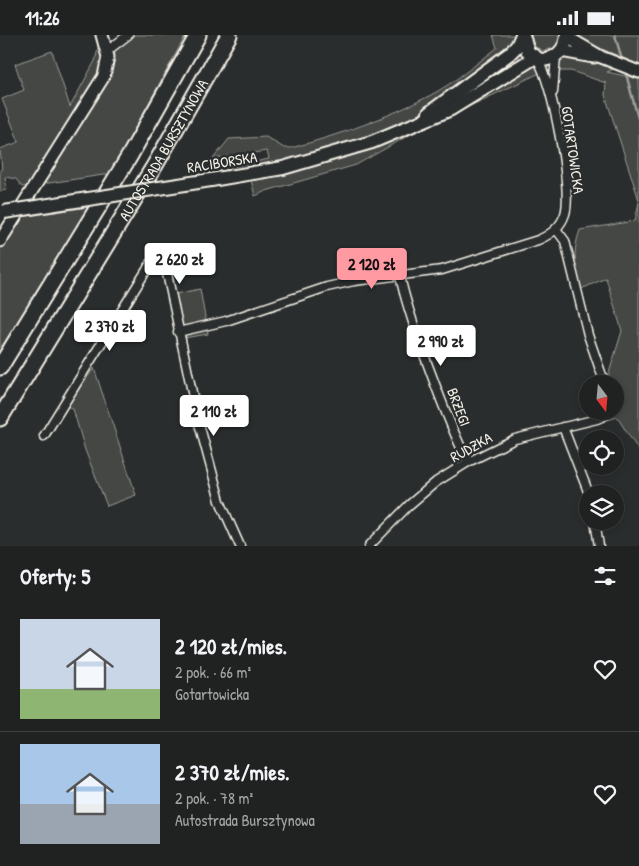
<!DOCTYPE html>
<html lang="pl">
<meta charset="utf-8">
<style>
body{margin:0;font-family:"Patrick Hand",sans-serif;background:#2d2f2f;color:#f1f3f6;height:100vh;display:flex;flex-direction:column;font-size:19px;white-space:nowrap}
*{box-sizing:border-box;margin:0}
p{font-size:16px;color:#a2a4a5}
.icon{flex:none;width:28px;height:28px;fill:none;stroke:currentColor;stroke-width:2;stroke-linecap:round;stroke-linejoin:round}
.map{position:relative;height:511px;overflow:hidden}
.sheet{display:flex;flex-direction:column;background:#202222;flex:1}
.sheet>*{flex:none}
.needle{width:32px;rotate:164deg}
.fabs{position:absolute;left:579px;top:340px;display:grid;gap:10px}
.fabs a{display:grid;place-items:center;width:45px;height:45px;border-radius:50%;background:#202222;box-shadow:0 2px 8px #0003,0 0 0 1px #3d3f40;font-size:25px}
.price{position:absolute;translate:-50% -42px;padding:0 11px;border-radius:5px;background:#fff;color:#222;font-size:16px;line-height:32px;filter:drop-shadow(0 1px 2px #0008)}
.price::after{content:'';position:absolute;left:50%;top:30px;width:15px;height:11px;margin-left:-8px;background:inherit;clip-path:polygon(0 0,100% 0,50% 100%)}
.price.current{background:#ff9aa2;color:#111}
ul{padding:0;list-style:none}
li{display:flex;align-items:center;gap:15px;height:125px;padding:0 20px}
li+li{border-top:1px solid #3d3f40}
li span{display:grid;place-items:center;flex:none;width:140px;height:100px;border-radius:0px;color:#555}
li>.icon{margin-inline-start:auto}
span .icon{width:60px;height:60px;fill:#fffc;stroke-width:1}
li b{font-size:21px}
h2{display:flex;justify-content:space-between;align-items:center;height:60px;padding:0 20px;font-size:21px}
.status{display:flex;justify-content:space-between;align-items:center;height:35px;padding:0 25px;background:#202222;direction:ltr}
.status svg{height:14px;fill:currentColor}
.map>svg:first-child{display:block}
.green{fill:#444645;stroke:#9c9c96}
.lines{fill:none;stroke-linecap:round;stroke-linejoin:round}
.stream{stroke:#9f9f9a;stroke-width:2.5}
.street-casing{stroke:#f4f1e8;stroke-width:11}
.secondary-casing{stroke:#f4f1e8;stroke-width:15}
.primary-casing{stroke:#f4f1e8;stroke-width:16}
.highway-casing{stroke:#f4f1e8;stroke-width:19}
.street{stroke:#2a2d2e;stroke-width:8}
.secondary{stroke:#2a2d2e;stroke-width:11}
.primary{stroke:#2a2d2e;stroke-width:12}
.highway{stroke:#2a2d2e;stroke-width:15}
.primary-bridge-casing{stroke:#f4f1e8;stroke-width:16;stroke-linecap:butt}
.primary-bridge{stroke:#2a2d2e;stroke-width:12}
.labels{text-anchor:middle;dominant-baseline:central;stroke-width:5;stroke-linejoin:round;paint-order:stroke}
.street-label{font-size:15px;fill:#f4f1e8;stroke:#2a2d2e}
</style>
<div class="status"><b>11:26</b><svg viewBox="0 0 49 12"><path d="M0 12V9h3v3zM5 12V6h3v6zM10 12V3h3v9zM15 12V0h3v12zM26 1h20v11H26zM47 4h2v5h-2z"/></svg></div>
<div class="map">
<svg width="639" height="511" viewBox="0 0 639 511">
<rect width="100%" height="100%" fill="#2a2d2e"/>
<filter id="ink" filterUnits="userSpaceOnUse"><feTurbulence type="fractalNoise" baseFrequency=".02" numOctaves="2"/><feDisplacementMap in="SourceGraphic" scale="10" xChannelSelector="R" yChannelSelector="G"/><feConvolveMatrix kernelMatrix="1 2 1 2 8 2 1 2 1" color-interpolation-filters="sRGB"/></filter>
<g filter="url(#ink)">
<g class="green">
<polygon points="133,0 186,0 110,139 42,149 111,33 116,14"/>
<path d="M 493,0 L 516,0 L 511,11 L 444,64 L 407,87 L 384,98 L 285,129 L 216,142 L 221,134 L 269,124 L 267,116 L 213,124 L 229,104 L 266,102 L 284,113 L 291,113 C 339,100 387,83 431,60 C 455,47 476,29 497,13 Z"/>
<polygon points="530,0 561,0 557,12 543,16 534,11"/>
<polygon points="577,0 639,0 639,30 579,4"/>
<polygon points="100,5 103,15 101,38 34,151 22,152 16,144 5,142 7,155 0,156 0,135 2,135 0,114 19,107 2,64 24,55 15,29 52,16 70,72 95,26"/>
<polygon points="521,14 525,21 483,49 453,63"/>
<polygon points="572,21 598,25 616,33 607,37 639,44 639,165 605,60 606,48 571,36 544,36 413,98 356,130 266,156 255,161 251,145 301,134 350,119 531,28 556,27"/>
<path d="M 639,167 L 639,416 L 617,382 L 608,385 L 608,376 L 615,376 L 615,349 L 609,349 L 609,338 L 622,296 L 606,243 L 579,255 C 575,233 572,217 580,195 L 635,186 Z"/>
<polygon points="89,172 0,316 0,213 21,182"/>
<polygon points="200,254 208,299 184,303 176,259"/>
<polygon points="94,333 136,460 107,471 85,415 73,374 67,371"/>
</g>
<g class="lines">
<g class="stream">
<polyline points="615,0 622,25"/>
<polyline points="625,35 639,87"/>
</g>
<g class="street-casing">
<g id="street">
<polyline points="107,16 128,0"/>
<polyline points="553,57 556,21"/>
<polyline points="556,194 565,206 588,300 605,349"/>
<path d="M 400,241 C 406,270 416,297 426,325 C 439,360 451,394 468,427"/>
<path d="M 178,297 L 226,286 L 327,252 L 354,246 L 442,235 L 538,205 C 550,200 561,192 565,179 C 573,155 552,45 537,24"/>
<polyline points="563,392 589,459"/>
<polyline points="44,401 156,220 165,229 197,381 220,466 240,511"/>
<polyline points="595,486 599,511"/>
<polyline points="369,511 409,470 436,447 468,427 515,404 597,384 604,381 606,376"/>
</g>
</g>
<g class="secondary-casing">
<g id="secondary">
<polyline points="567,2 601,22 639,37"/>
<polyline points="561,16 594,22"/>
<polyline points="0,206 104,41 108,22 102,0"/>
</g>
</g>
<g class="primary-casing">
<g id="primary">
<path d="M 523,0 L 528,17 L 540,25 C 555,25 566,15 567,0"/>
<polyline points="429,78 509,19 517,11 522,0"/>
<polyline points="211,145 283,133 372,107 451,74 534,23"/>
</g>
</g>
<g class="highway-casing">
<g id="highway">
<polyline points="0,332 129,122 198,0"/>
<path id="s1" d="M 0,383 L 155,130 L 229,0"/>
</g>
</g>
<use href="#street" class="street"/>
<use href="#secondary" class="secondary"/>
<use href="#primary" class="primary"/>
<use href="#highway" class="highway"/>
<g class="primary-bridge-casing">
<polyline id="primary-bridge" points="4,177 211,145"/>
</g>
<use href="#primary-bridge" class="primary-bridge"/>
</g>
</g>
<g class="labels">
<g class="street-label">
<text stroke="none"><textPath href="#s1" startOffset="314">AUTOSTRADA BURSZTYNOWA</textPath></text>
<text transform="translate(573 115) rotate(82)">GOTARTOWICKA</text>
<text transform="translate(222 127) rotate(-9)">RACIBORSKA</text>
<text transform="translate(459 372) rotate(69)">BRZEGI</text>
<text transform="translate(471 412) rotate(-29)">RUDZKA</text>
</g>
</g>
</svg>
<div class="fabs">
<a><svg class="needle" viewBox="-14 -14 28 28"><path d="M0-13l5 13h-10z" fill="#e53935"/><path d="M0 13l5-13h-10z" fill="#a2a4a5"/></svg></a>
<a><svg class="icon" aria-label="locate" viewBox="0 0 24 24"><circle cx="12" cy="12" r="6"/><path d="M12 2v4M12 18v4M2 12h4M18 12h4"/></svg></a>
<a><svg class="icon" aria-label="layers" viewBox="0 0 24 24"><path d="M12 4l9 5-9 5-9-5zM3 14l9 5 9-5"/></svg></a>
</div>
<b class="price" style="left:180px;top:250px">2 620 zł</b>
<b class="price current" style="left:372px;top:255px">2 120 zł</b>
<b class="price" style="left:110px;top:317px">2 370 zł</b>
<b class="price" style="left:441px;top:332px">2 990 zł</b>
<b class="price" style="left:214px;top:402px">2 110 zł</b>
</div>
<section class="sheet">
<h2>Oferty: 5<svg class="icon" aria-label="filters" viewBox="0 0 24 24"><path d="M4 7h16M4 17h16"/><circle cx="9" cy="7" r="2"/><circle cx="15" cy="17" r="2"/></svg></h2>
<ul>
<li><span style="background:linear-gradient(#c9d6e8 70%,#8fb573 0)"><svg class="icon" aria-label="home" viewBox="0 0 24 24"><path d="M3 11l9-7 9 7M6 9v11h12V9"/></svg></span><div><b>2 120 zł/mies.</b><p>2 pok. · 66 m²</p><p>Gotartowicka</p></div><svg class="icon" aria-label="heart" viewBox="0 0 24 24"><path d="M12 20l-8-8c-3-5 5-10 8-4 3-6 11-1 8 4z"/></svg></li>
<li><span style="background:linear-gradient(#a9c7e8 60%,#9aa5b1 0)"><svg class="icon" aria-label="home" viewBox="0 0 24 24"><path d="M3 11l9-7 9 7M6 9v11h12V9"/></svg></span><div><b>2 370 zł/mies.</b><p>2 pok. · 78 m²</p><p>Autostrada Bursztynowa</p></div><svg class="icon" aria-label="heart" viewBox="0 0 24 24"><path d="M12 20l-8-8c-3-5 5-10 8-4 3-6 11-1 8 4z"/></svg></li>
</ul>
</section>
